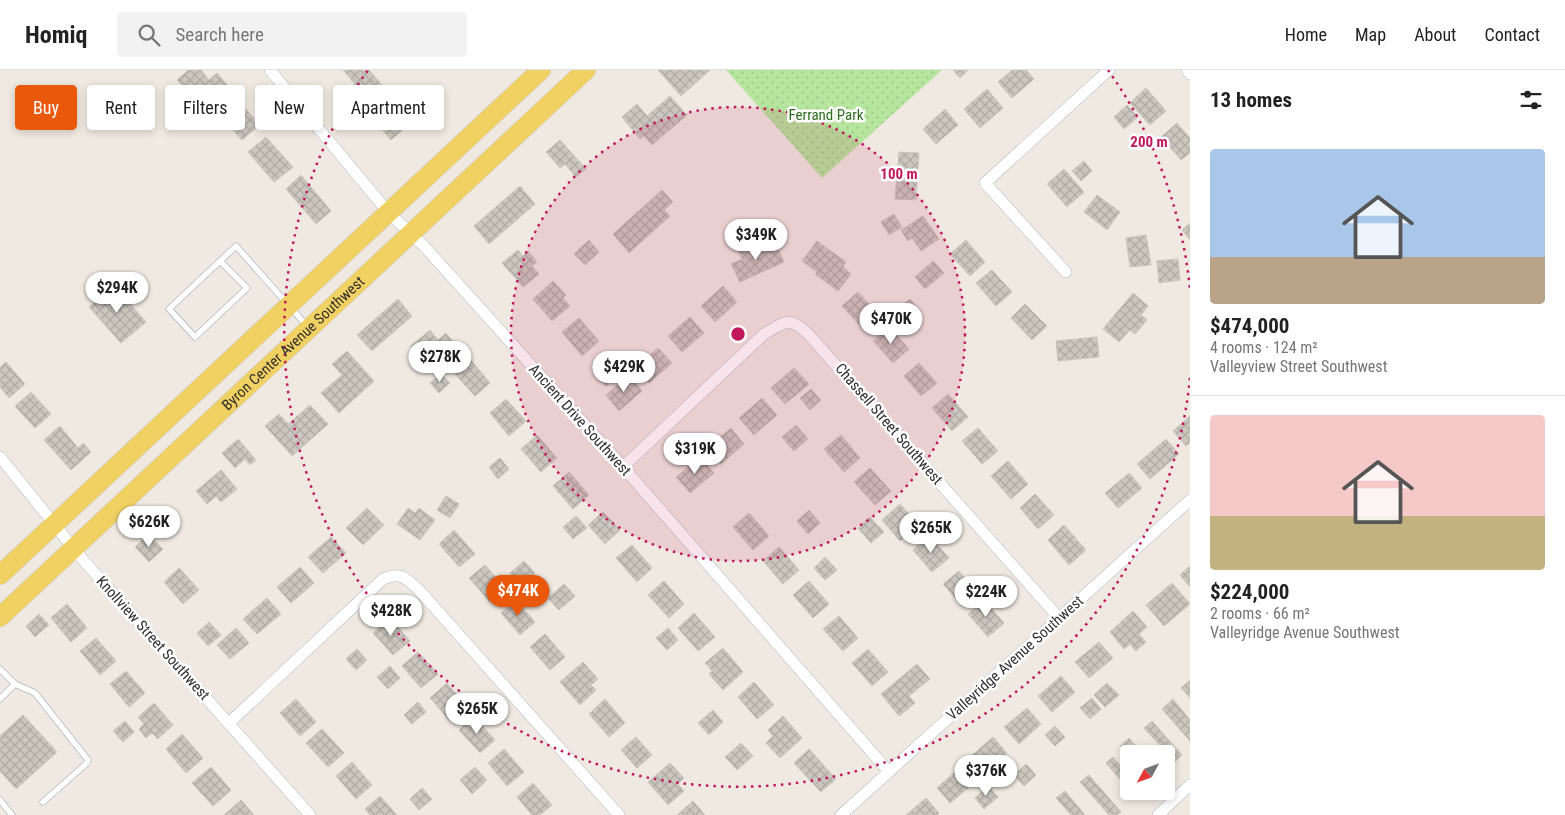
<!DOCTYPE html>
<meta charset="utf-8">
<style>
body{margin:0;font-family:"Roboto Condensed",sans-serif;background:#f2f2f2;color:#222;height:100vh;display:flex;flex-direction:column;font-size:19px;white-space:nowrap}
*{box-sizing:border-box;margin:0}
p{font-size:16px;color:#767676}
.icon{flex:none;width:28px;height:28px;fill:none;stroke:currentColor;stroke-width:2;stroke-linecap:round;stroke-linejoin:round}
.map{position:relative;flex:1;overflow:hidden}
.panel{display:flex;flex-direction:column;background:#fff;width:375px}
.panel>*{flex:none}
.guide{position:absolute;left:15px;top:15px;width:475px;height:45px;display:flex;gap:10px}
.needle{width:32px;rotate:229deg}
.buttons{position:absolute;left:1120px;top:675px;display:grid;gap:10px}
.buttons a{display:grid;place-items:center;width:55px;height:55px;border-radius:5px;background:#fff;box-shadow:0 2px 8px #0003;font-size:25px}
.price{position:absolute;translate:-50% -42px;padding:0 11px;border-radius:18px;background:#fff;color:#222;font-size:16px;line-height:32px;filter:drop-shadow(0 1px 2px #0008)}
.price::after{content:'';position:absolute;left:50%;top:30px;width:15px;height:11px;margin-left:-8px;background:inherit;clip-path:polygon(0 0,100% 0,50% 100%)}
.price.on{background:#ea580c;color:#fff}
ul{padding:0;list-style:none}
li{display:grid;align-content:center;gap:10px;height:265px;padding:0 20px}
li+li{border-top:1px solid #e0e0e0}
li span{display:grid;place-items:center;height:155px;border-radius:5px;color:#555}
li>.icon{margin-inline-start:auto}
span .icon{width:90px;height:90px;fill:#fffc;stroke-width:1}
li b{font-size:21px}
h2{display:flex;justify-content:space-between;align-items:center;height:60px;padding:0 20px;font-size:21px}
.pill{padding:0 18px;border-radius:5px;background:#fff;box-shadow:0 2px 8px #0003;font-size:18px;line-height:45px}
.pill.on{background:#ea580c;color:#fff}
header{display:flex;align-items:center;gap:30px;box-sizing:border-box;height:70px;padding:0 25px;background:#fff;border-bottom:1px solid #e0e0e0}
header strong{font-size:24px}
nav{display:flex;gap:28px;margin-inline-start:auto;font-size:18px}
.search{width:350px;height:45px;background:#f2f2f2;display:flex;align-items:center;gap:12px;box-sizing:border-box;padding:0 18px;border-radius:5px;color:#767676;font-size:19px}
main{display:flex;flex:1;min-height:0}
.map>svg:first-child{display:block}
.park{fill:url(#park-dots)}
.building{fill:url(#building-cross-hatch);stroke:#cbc5ba}
.lines{fill:none;stroke-linecap:round;stroke-linejoin:round}
.service-casing{stroke:#b4b7c1;stroke-width:7}
.minor-casing{stroke:#b4b7c1;stroke-width:12}
.primary-casing{stroke:#c9c9c9;stroke-width:20}
.service{stroke:#fff;stroke-width:5.5}
.minor{stroke:#fff;stroke-width:11}
.primary{stroke:#f2d163;stroke-width:19}
.ring{fill:none;stroke:#c2185b;stroke-width:2.5;stroke-dasharray:2.5 5}
.labels{text-anchor:middle;dominant-baseline:central;stroke-width:5;stroke-linejoin:round;paint-order:stroke}
.park-label{font-size:15px;fill:#2c6e1b;stroke:#fff}
.street-label{font-size:15px;fill:#2e2e2e;stroke:#fff}
.centre{fill:#c2185b;stroke:#fff;stroke-width:2.5}
.ring-label{font-size:15px;text-anchor:middle;font-weight:bold;fill:#c2185b;stroke:#fff;stroke-width:5;stroke-linejoin:round;paint-order:stroke}
</style>
<header>
<strong>Homiq</strong>
<div class="search"><svg class="icon" aria-label="search" viewBox="0 0 24 24"><circle cx="10" cy="10" r="6"/><path d="M15 15l6 6"/></svg>Search here</div>
<nav><a>Home</a><a>Map</a><a>About</a><a>Contact</a></nav>
</header>
<main>
<div class="map">
<svg width="1190" height="745" viewBox="0 0 1190 745">
<defs>
<pattern id="park-dots" width="8" height="8" patternUnits="userSpaceOnUse" patternTransform="scale(1.25)"><rect width="8" height="8" fill="#b6e59e"/><path d="M2 2h.1M6 6h.1" fill="none" stroke="#9dc588" stroke-width="1.8" stroke-linecap="round"/></pattern>
<pattern id="building-cross-hatch" width="8" height="8" patternUnits="userSpaceOnUse" patternTransform="scale(1.25)"><rect width="8" height="8" fill="#cbc7bf"/><path d="M0 0l8 8M0 8l8-8" fill="none" stroke="#afaba4"/></pattern>
</defs>
<rect width="100%" height="100%" fill="#efe9e1"/>
<polygon class="park" points="726,0 942,0 822,108"/>
<g class="building">
<polygon points="188,0 201,0 209,10 217,3 230,18 218,28 212,21 198,33 177,10"/>
<polygon points="343,0 369,0 382,15 360,34 348,20 355,14"/>
<polygon points="658,0 710,0 681,26"/>
<polygon points="953,0 968,0 960,8"/>
<polygon points="1012,0 1026,0 1034,9 1012,28 998,12"/>
<polygon points="1146,18 1166,41 1150,55 1130,33"/>
<polygon points="399,19 421,44 391,70 380,57 391,48 380,36"/>
<polygon points="987,19 1003,38 980,58 964,39"/>
<polygon points="670,26 687,45 652,75 644,66 640,69 622,47 637,34 647,46"/>
<polygon points="239,31 260,55 242,70 221,46"/>
<polygon points="1127,35 1138,47 1124,59 1114,47"/>
<polygon points="945,39 958,55 936,74 923,59"/>
<polygon points="1177,53 1190,68 1190,83 1181,90 1161,67"/>
<polygon points="266,67 293,97 274,112 248,82"/>
<polygon points="560,70 586,99 576,107 565,94 560,98 546,82"/>
<polygon points="899,82 919,83 916,130 895,129"/>
<polygon points="1084,91 1092,101 1081,111 1072,101"/>
<polygon points="1064,99 1084,122 1067,137 1047,114"/>
<polygon points="301,105 331,141 316,154 286,119"/>
<polygon points="520,116 535,134 489,174 474,156"/>
<polygon points="662,120 673,132 664,140 670,146 629,183 613,164"/>
<polygon points="1097,125 1120,142 1107,160 1084,142"/>
<polygon points="894,144 902,157 889,165 881,152"/>
<polygon points="923,146 939,169 921,181 912,168 908,171 901,160"/>
<polygon points="1190,153 1190,170 1182,160"/>
<polygon points="1146,165 1151,195 1130,197 1126,168"/>
<polygon points="589,170 599,182 585,195 574,184"/>
<polygon points="966,170 985,192 970,206 950,184"/>
<polygon points="817,171 846,192 843,197 851,204 838,221 815,204 817,202 802,191"/>
<polygon points="752,172 757,183 776,174 784,192 740,212 731,194 742,189 737,179"/>
<polygon points="518,180 523,186 528,181 537,192 532,196 539,204 523,217 502,193"/>
<polygon points="1178,189 1180,210 1159,213 1157,191"/>
<polygon points="933,191 944,203 925,219 915,207"/>
<polygon points="992,200 1012,222 996,236 976,213"/>
<polygon points="553,211 566,225 563,228 570,236 552,251 533,229"/>
<polygon points="114,215 146,252 121,273 89,237"/>
<polygon points="723,216 737,232 715,252 701,236"/>
<polygon points="858,222 879,245 863,259 842,236"/>
<polygon points="1133,223 1148,236 1141,245 1147,250 1135,264 1130,260 1119,272 1103,259"/>
<polygon points="398,229 412,246 372,281 357,265"/>
<polygon points="910,229 921,242 904,256 893,243"/>
<polygon points="1025,234 1047,256 1032,270 1011,248"/>
<polygon points="690,247 704,263 682,282 668,266"/>
<polygon points="579,248 599,271 582,286 562,262"/>
<polygon points="889,257 909,279 893,293 873,271"/>
<polygon points="430,260 438,270 446,263 457,277 431,300 411,276"/>
<polygon points="1097,267 1099,287 1058,291 1056,271"/>
<polygon points="658,278 672,293 649,313 635,298"/>
<polygon points="347,281 374,311 339,343 321,323 342,305 332,294"/>
<polygon points="471,290 490,313 475,326 455,304"/>
<polygon points="6,292 25,314 9,328 0,317 0,297"/>
<polygon points="604,293 616,307 606,316 594,302"/>
<polygon points="919,293 937,313 921,326 904,306"/>
<polygon points="794,298 809,314 785,334 771,318"/>
<polygon points="441,304 450,313 439,323 430,313"/>
<polygon points="629,305 642,321 619,341 606,325"/>
<polygon points="811,319 821,330 810,340 800,328"/>
<polygon points="31,322 51,344 35,358 15,336"/>
<polygon points="948,324 968,347 952,361 932,338"/>
<polygon points="762,328 777,345 754,365 739,348"/>
<polygon points="506,329 526,351 509,366 490,343"/>
<polygon points="310,335 328,354 292,386 265,356 279,344 288,354"/>
<polygon points="1190,346 1190,373 1186,376 1173,361"/>
<polygon points="796,355 808,369 794,381 782,367"/>
<polygon points="60,356 78,378 83,373 91,382 71,400 44,370"/>
<polygon points="731,358 744,374 721,394 707,378"/>
<polygon points="978,358 998,381 982,394 962,371"/>
<polygon points="537,365 557,388 541,402 521,379"/>
<polygon points="841,365 860,388 844,402 824,379"/>
<polygon points="238,369 256,390 250,395 245,389 235,398 222,383"/>
<polygon points="1166,369 1179,384 1150,409 1137,394"/>
<polygon points="700,387 714,403 690,423 676,407"/>
<polygon points="500,388 509,399 498,409 489,397"/>
<polygon points="1008,391 1028,414 1011,429 991,406"/>
<polygon points="870,398 891,421 875,435 854,412"/>
<polygon points="221,400 237,419 221,432 216,426 207,434 196,421"/>
<polygon points="569,402 589,425 573,439 553,416"/>
<polygon points="1129,403 1142,418 1118,438 1105,423"/>
<polygon points="1035,424 1054,445 1038,459 1020,438"/>
<polygon points="446,426 459,434 450,448 437,440"/>
<polygon points="900,434 919,455 900,471 882,450"/>
<polygon points="367,438 384,455 363,475 346,458"/>
<polygon points="408,438 415,443 419,438 435,450 420,470 397,454"/>
<polygon points="809,440 820,453 808,464 797,451"/>
<polygon points="603,442 620,460 605,474 588,455"/>
<polygon points="749,443 769,466 753,480 733,457"/>
<polygon points="576,446 587,458 573,469 563,457"/>
<polygon points="870,447 884,462 871,473 858,458"/>
<polygon points="1064,455 1086,480 1069,495 1048,470"/>
<polygon points="454,460 475,484 459,497 439,474"/>
<polygon points="148,464 163,479 149,492 135,477"/>
<polygon points="929,465 949,488 932,502 913,480"/>
<polygon points="331,467 346,483 323,503 308,487"/>
<polygon points="632,475 652,498 637,512 616,488"/>
<polygon points="779,477 799,500 783,514 763,491"/>
<polygon points="825,487 837,500 825,510 814,498"/>
<polygon points="524,491 535,503 521,515 510,503"/>
<polygon points="485,495 505,518 490,532 469,508"/>
<polygon points="1190,496 1190,517 1180,505"/>
<polygon points="300,497 314,513 291,533 277,517"/>
<polygon points="179,498 199,520 183,534 164,512"/>
<polygon points="959,501 978,524 963,537 943,514"/>
<polygon points="664,511 684,534 669,548 648,525"/>
<polygon points="809,511 829,534 813,548 793,525"/>
<polygon points="1172,513 1190,534 1164,556 1146,535"/>
<polygon points="564,514 575,526 559,540 548,528"/>
<polygon points="267,528 281,544 257,564 243,549"/>
<polygon points="516,530 535,552 520,565 501,543"/>
<polygon points="984,530 1004,553 988,567 968,544"/>
<polygon points="67,534 87,558 71,572 51,548"/>
<polygon points="1133,541 1147,557 1139,564 1146,572 1136,581 1130,574 1124,579 1110,562"/>
<polygon points="694,543 715,567 698,581 678,558"/>
<polygon points="39,544 49,555 35,567 26,556"/>
<polygon points="839,546 858,568 843,581 823,559"/>
<polygon points="390,548 410,571 393,585 373,563"/>
<polygon points="209,552 221,565 208,576 197,563"/>
<polygon points="236,558 249,573 230,589 217,575"/>
<polygon points="668,558 678,570 667,580 656,568"/>
<polygon points="545,564 565,587 550,600 530,577"/>
<polygon points="96,568 116,591 100,605 80,581"/>
<polygon points="1099,572 1113,588 1089,608 1075,592"/>
<polygon points="723,578 743,602 723,620 709,604 712,601 705,593"/>
<polygon points="357,579 367,590 356,600 346,589"/>
<polygon points="868,579 888,602 872,616 852,593"/>
<polygon points="418,582 438,604 421,618 402,596"/>
<polygon points="583,592 598,609 591,615 596,620 580,635 560,612"/>
<polygon points="917,594 930,609 909,626 915,633 899,646 881,624"/>
<polygon points="390,596 400,608 388,619 377,607"/>
<polygon points="126,601 145,623 129,637 110,614"/>
<polygon points="1061,606 1075,622 1052,642 1038,626"/>
<polygon points="1190,610 1190,628 1181,618"/>
<polygon points="754,612 774,635 757,649 738,627"/>
<polygon points="447,613 467,636 450,651 430,628"/>
<polygon points="1107,613 1119,625 1105,637 1094,625"/>
<polygon points="1092,628 1101,639 1090,649 1080,638"/>
<polygon points="296,629 316,652 300,666 280,643"/>
<polygon points="605,629 625,653 609,667 589,644"/>
<polygon points="1173,629 1190,650 1190,671 1162,639"/>
<polygon points="418,632 426,642 412,654 404,645"/>
<polygon points="154,633 173,655 158,669 152,663 146,668 139,659 144,654 138,647"/>
<polygon points="1027,638 1041,654 1019,674 1004,657"/>
<polygon points="713,640 723,652 709,665 698,653"/>
<polygon points="23,645 57,682 16,719 0,701 0,666"/>
<polygon points="474,646 495,670 480,683 459,660"/>
<polygon points="783,646 802,668 780,688 766,673 773,666 768,660"/>
<polygon points="125,651 134,662 123,672 113,661"/>
<polygon points="1152,651 1182,685 1175,692 1144,658"/>
<polygon points="1055,656 1065,667 1055,676 1045,665"/>
<polygon points="322,659 344,683 328,697 306,673"/>
<polygon points="182,664 203,688 186,703 166,679"/>
<polygon points="636,667 652,685 637,698 621,680"/>
<polygon points="993,667 1007,683 984,703 970,687"/>
<polygon points="1129,668 1142,684 1129,684 1129,686 1120,676"/>
<polygon points="741,673 753,686 737,700 725,687"/>
<polygon points="504,679 524,702 507,716 488,693"/>
<polygon points="809,679 836,709 821,722 794,693"/>
<polygon points="1113,687 1129,705 1129,720 1106,693"/>
<polygon points="352,692 372,715 356,729 336,706"/>
<polygon points="670,693 684,708 678,714 684,721 668,735 648,712"/>
<polygon points="1026,694 1036,705 1024,716 1014,705"/>
<polygon points="211,697 231,720 213,736 192,713"/>
<polygon points="475,697 487,710 472,724 460,710"/>
<polygon points="959,698 973,714 950,733 937,718"/>
<polygon points="1089,705 1121,742 1117,745 1109,745 1080,712"/>
<polygon points="533,713 552,735 540,745 532,745 517,727"/>
<polygon points="988,716 998,727 984,739 975,728"/>
<polygon points="422,718 432,729 419,740 410,729"/>
<polygon points="1065,721 1085,745 1071,745 1056,728"/>
<polygon points="380,726 397,745 370,745 365,739"/>
<polygon points="926,728 939,743 937,745 906,745"/>
<polygon points="241,730 254,745 224,745"/>
<polygon points="693,731 705,745 677,745"/>
</g>
<g class="lines">
<g class="service-casing">
<g id="service">
<polyline points="220,191 247,218 195,267 169,239 236,176 308,257"/>
<polyline points="0,599 15,614 0,629"/>
<polyline points="15,614 35,623 88,690 87,693 43,732"/>
<polyline points="0,730 12,745"/>
</g>
</g>
<g class="minor-casing">
<g id="minor">
<polyline points="270,0 388,142 423,175 623,397 889,702"/>
<polyline points="1187,0 1190,4"/>
<polyline points="1066,202 985,113 1109,0"/>
<polyline points="0,387 84,491 310,745"/>
<path d="M 623,397 L 764,264 C 787,251 790,245 811,267 L 1059,548"/>
<path d="M 229,653 L 383,509 C 400,501 406,508 419,520 L 619,745"/>
<polyline points="841,745 1190,430"/>
<polyline points="1158,745 1190,715"/>
</g>
</g>
<g class="primary-casing">
<g id="primary">
<polyline points="0,505 541,0"/>
<path id="s1" d="M 0,547 L 586,0"/>
</g>
</g>
<use href="#service" class="service"/>
<use href="#minor" class="minor"/>
<use href="#primary" class="primary"/>
</g>
<circle cx="738" cy="264" r="227" fill="#c2185b" fill-opacity=".12"/>
<g class="ring">
<circle cx="738" cy="264" r="227"/>
<path d="M1190 308A454 454 0 1 1 368 0M1108 0A454 454 0 0 1 1190 220"/>
</g>
<g class="labels">
<g class="park-label">
<text x="826" y="45">Ferrand Park</text>
</g>
<g class="street-label">
<text stroke="none"><textPath href="#s1" startOffset="401">Byron Center Avenue Southwest</textPath></text>
<text transform="translate(580 350) rotate(48)">Ancient Drive Southwest</text>
<text transform="translate(889 354) rotate(49)">Chassell Street Southwest</text>
<text transform="translate(153 568) rotate(48)">Knollview Street Southwest</text>
<text transform="translate(1015 588) rotate(-42)">Valleyridge Avenue Southwest</text>
</g>
</g>
<circle cx="738" cy="264" r="8" class="centre"/>
<g class="ring-label">
<text x="1149" y="77">200 m</text>
<text x="899" y="109">100 m</text>
</g>
</svg>
<div class="buttons">
<a><svg class="needle" viewBox="-14 -14 28 28"><path d="M0-13l5 13h-10z" fill="#e53935"/><path d="M0 13l5-13h-10z" fill="#767676"/></svg></a>
</div>
<b class="price" style="left:756px;top:191px">$349K</b>
<b class="price" style="left:117px;top:244px">$294K</b>
<b class="price" style="left:891px;top:275px">$470K</b>
<b class="price" style="left:440px;top:313px">$278K</b>
<b class="price" style="left:624px;top:323px">$429K</b>
<b class="price" style="left:695px;top:405px">$319K</b>
<b class="price" style="left:149px;top:478px">$626K</b>
<b class="price" style="left:931px;top:484px">$265K</b>
<b class="price on" style="left:518px;top:547px">$474K</b>
<b class="price" style="left:986px;top:548px">$224K</b>
<b class="price" style="left:391px;top:567px">$428K</b>
<b class="price" style="left:477px;top:665px">$265K</b>
<b class="price" style="left:986px;top:727px">$376K</b>
<div class="guide">
<a class="pill on">Buy</a>
<a class="pill">Rent</a>
<a class="pill">Filters</a>
<a class="pill">New</a>
<a class="pill">Apartment</a>
</div>
</div>
<section class="panel">
<h2>13 homes<svg class="icon" aria-label="filters" viewBox="0 0 24 24"><path d="M4 7h16M4 17h16"/><circle cx="9" cy="7" r="2"/><circle cx="15" cy="17" r="2"/></svg></h2>
<ul>
<li><span style="background:linear-gradient(#a9c7e8 70%,#b9a48a 0)"><svg class="icon" aria-label="home" viewBox="0 0 24 24"><path d="M3 11l9-7 9 7M6 9v11h12V9"/></svg></span><div><b>$474,000</b><p>4 rooms · 124 m²</p><p>Valleyview Street Southwest</p></div></li>
<li><span style="background:linear-gradient(#f6c9c9 65%,#c2b280 0)"><svg class="icon" aria-label="home" viewBox="0 0 24 24"><path d="M3 11l9-7 9 7M6 9v11h12V9"/></svg></span><div><b>$224,000</b><p>2 rooms · 66 m²</p><p>Valleyridge Avenue Southwest</p></div></li>
</ul>
</section>
</main>
